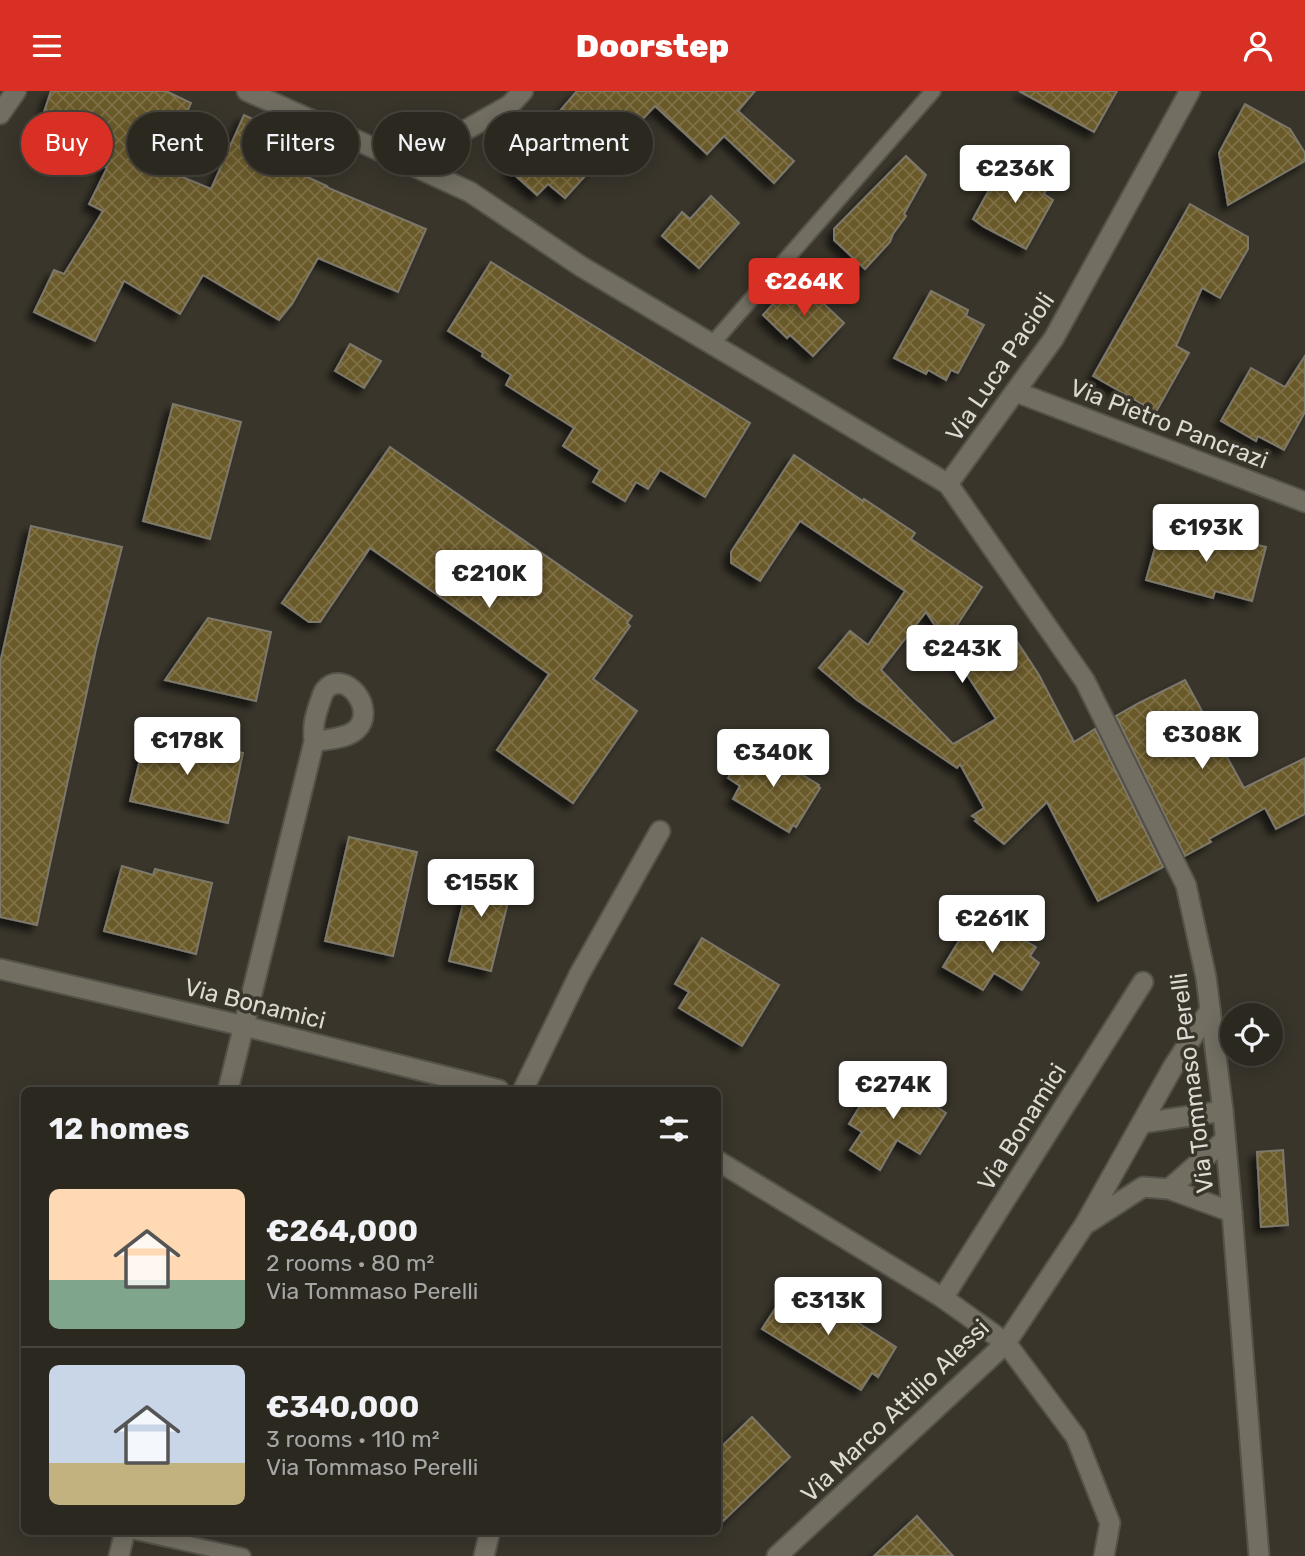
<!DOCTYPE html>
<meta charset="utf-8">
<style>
body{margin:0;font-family:Rubik,sans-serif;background:#37342d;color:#f1f3f6;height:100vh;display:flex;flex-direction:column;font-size:26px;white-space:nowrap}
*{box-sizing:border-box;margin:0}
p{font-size:23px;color:#a6a6a5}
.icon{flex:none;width:38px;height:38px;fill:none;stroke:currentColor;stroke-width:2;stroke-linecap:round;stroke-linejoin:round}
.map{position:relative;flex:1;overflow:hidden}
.drawer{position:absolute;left:21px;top:996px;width:700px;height:448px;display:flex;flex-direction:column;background:#2b2820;border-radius:10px;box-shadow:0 4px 18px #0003,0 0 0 2px #47443e}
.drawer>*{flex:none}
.guide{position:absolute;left:21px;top:21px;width:700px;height:63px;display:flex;gap:14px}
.tools{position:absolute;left:1220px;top:912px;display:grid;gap:14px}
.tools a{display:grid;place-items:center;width:63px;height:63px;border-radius:50%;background:#2b2820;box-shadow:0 4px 18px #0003,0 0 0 2px #47443e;font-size:35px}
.price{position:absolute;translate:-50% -60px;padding:0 16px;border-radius:7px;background:#fff;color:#222;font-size:23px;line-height:46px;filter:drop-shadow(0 2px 4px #0008)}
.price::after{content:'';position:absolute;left:50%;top:42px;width:21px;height:16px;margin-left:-10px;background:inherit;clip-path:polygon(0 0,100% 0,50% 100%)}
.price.active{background:#d93025;color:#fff}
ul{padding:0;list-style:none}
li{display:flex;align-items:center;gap:21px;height:175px;padding:0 28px}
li+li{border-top:2px solid #47443e}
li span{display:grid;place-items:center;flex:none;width:196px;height:140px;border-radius:10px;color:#555}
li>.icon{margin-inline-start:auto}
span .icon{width:84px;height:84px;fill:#fffc;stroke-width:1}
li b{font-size:30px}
h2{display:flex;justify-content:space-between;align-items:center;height:84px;padding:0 28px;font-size:30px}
.pill{padding:0 24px;border-radius:32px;background:#2b2820;box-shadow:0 4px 18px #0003,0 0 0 2px #47443e;font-size:24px;line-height:63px}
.pill.active{background:#d93025;color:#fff}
header{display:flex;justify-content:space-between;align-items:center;height:91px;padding:0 28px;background:#d93025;color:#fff;font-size:32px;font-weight:800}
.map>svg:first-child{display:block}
.building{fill:url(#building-cross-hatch);stroke:#7c786c;stroke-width:2;filter:url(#shadow)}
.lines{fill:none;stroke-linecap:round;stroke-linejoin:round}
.service-casing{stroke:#555249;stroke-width:18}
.minor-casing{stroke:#555249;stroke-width:23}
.tertiary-casing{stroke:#555249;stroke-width:23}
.secondary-casing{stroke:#555249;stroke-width:23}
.service{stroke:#726e62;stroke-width:14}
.minor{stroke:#726e62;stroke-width:19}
.tertiary{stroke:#726e62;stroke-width:19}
.secondary{stroke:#726e62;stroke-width:19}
.labels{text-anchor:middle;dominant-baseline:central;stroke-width:7;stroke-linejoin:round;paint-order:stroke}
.street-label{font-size:24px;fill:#dcdad3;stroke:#39352b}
</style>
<header><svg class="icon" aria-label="menu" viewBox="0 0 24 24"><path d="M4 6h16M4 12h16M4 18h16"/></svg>Doorstep<svg class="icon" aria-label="person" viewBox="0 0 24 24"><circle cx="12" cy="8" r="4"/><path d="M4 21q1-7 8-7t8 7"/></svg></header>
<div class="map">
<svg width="1305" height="1465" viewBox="0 0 1305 1465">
<defs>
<pattern id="building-cross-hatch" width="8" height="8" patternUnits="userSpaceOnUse" patternTransform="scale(1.75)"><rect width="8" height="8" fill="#6b5a29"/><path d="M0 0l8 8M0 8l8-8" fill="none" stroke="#807147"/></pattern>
<filter id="shadow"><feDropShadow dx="-6" dy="6" stdDeviation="3.5" flood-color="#0009"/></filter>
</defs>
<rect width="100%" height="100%" fill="#39352b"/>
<g class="building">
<polygon points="51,0 166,0 191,12 161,77 211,98 244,24 290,45 275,71 327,95 326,96 426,138 398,201 318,167 292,213 279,229 203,184 180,223 124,190 95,250 34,221 54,179 64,183 103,120 89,113 107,77 88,68 91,58 38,39"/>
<polygon points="577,0 755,0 738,20 794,70 774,92 724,45 707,63 655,15 637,34 634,31 565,107 548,93 537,104 509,79"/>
<polygon points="1019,0 1117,0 1094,41"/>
<polygon points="1245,13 1290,38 1305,62 1305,70 1228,114 1219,62"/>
<polygon points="906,65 926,84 904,123 906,125 893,143 890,151 865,178 834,149 834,138"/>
<polygon points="1006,68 1050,92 1044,103 1053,109 1026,158 984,136 973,128"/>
<polygon points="711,105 739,132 699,177 662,145 682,121 690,128"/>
<polygon points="1190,113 1248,146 1248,158 1220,207 1202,197 1176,255 1189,262 1156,321 1093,285"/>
<polygon points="491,171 750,332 705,406 660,379 648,398 636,391 625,410 593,391 600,379 563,355 574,337 506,294 511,284 482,265 483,262 448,240"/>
<polygon points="797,187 844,232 813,265 790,244 787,247 763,224"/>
<polygon points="931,200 968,219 966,225 984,234 958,282 951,279 946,289 928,279 926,283 894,267"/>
<polygon points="350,253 381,270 364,297 335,280"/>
<polygon points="1305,265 1305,321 1284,359 1258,345 1256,350 1221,330 1251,277 1285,296"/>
<polygon points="173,313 241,331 210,448 143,430"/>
<polygon points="390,356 632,525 627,532 630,535 593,588 637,620 573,712 497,659 549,583 472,528 370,457 320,531 309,531 282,512"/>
<polygon points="794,364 863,410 864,408 915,442 911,448 982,496 946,551 926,521 881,579 953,653 996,628 956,567 1007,535 1039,584 1074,651 1095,638 1163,776 1098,810 1047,711 1004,753 975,730 977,728 972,725 984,717 960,673 957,677 857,609 819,577 850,540 868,554 905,500 800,430 760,490 731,472 731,461"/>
<polygon points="31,435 122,456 96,558 37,834 0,826 0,572"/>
<polygon points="1161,435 1219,451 1221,445 1266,456 1252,510 1215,500 1213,507 1146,489"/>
<polygon points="208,527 271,541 256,610 165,589"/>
<polygon points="1185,589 1244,697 1305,667 1305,723 1276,738 1265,717 1209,748 1211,751 1185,765 1116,625 1139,612"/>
<polygon points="147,639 243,662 228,732 130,710"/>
<polygon points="748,655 779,674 782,671 819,694 818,696 820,697 796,736 793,734 789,741 733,708 740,695 728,687"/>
<polygon points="349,746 417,761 393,865 325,850"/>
<polygon points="122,775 153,784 155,778 212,792 196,863 104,840"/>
<polygon points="472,776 514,787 491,880 449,870"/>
<polygon points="976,822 1036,856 1030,865 1039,872 1022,899 994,882 983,899 943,876"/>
<polygon points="702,847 779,894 742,955 679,917 689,901 675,893"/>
<polygon points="879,984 893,992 896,988 946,1022 920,1063 897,1049 880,1079 850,1059 862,1041 849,1033"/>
<polygon points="1283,1059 1288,1134 1261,1136 1257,1061"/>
<polygon points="793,1190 896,1256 878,1286 872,1282 861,1299 762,1238"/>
<polygon points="752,1326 790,1366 718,1435 718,1359"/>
<polygon points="917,1425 953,1465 874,1465"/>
</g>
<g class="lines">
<g class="service-casing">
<g id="service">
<polyline points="712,253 933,0"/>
<polyline points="131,1440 243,1465"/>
</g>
</g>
<g class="minor-casing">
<g id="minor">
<polyline points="1016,301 1305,411"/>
<polyline points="948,393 1054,247 1190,0"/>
<polyline points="0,878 244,935 499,999"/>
<path d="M 228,999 L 314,651 C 313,635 314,629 319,614 C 321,609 322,603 325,599 C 345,576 378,619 356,639 C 346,648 326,648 314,651"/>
<polyline points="523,999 579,884 660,740"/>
<polyline points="1142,1032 1223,1020"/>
<polyline points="718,1070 943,1207 1006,1252 1076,1346 1110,1432 1104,1465"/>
<polyline points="1169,1098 1225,1049"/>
<polyline points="1089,1131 1143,1096 1169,1098 1232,1121"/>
<polyline points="943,1207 1143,891"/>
<polyline points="119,1465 125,1440"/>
<polyline points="484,1465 490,1440"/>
<polyline points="777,1465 1006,1252 1085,1133 1173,976 1210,919"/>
</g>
</g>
<g class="tertiary-casing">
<g id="tertiary">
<polyline points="0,23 16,0"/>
<polyline points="407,72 470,101 582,176 948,393 1085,590 1186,794 1206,886 1223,1020 1232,1121 1259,1465"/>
</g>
</g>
<g class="secondary-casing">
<polyline id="secondary" points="247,0 407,72 510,14 523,0"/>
</g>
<use href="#service" class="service"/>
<use href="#minor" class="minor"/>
<use href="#tertiary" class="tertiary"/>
<use href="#secondary" class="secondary"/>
</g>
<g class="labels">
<g class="street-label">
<text transform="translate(1000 276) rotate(-56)">Via Luca Pacioli</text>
<text transform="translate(1169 333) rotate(21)">Via Pietro Pancrazi</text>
<text transform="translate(255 913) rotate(14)">Via Bonamici</text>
<text transform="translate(1192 992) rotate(-97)">Via Tommaso Perelli</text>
<text transform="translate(1022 1036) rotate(-58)">Via Bonamici</text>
<text transform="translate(895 1320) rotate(-44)">Via Marco Attilio Alessi</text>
</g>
</g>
</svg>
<div class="tools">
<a><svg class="icon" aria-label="locate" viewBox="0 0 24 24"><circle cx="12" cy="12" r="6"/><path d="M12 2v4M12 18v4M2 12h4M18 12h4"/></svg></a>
</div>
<b class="price" style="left:1015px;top:114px">€236K</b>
<b class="price active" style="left:804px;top:227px">€264K</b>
<b class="price" style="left:1206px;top:473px">€193K</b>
<b class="price" style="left:489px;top:519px">€210K</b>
<b class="price" style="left:962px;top:594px">€243K</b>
<b class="price" style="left:1202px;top:680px">€308K</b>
<b class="price" style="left:187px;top:686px">€178K</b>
<b class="price" style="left:773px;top:698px">€340K</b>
<b class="price" style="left:481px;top:828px">€155K</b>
<b class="price" style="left:992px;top:864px">€261K</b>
<b class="price" style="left:893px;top:1030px">€274K</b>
<b class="price" style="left:828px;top:1246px">€313K</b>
<div class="guide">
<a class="pill active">Buy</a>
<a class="pill">Rent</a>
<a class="pill">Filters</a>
<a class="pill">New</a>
<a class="pill">Apartment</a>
</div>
<section class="drawer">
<h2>12 homes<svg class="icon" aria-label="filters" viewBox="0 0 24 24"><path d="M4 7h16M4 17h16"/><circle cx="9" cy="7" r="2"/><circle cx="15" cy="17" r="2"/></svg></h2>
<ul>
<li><span style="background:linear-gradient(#ffd9b3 65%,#7fa58c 0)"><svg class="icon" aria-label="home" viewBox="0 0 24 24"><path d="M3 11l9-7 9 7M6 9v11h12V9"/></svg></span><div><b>€264,000</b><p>2 rooms · 80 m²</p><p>Via Tommaso Perelli</p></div></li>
<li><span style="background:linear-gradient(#c9d6e8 70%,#c2b280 0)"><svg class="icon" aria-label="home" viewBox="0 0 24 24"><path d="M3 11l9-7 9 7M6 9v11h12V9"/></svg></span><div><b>€340,000</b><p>3 rooms · 110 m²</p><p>Via Tommaso Perelli</p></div></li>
</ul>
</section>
</div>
